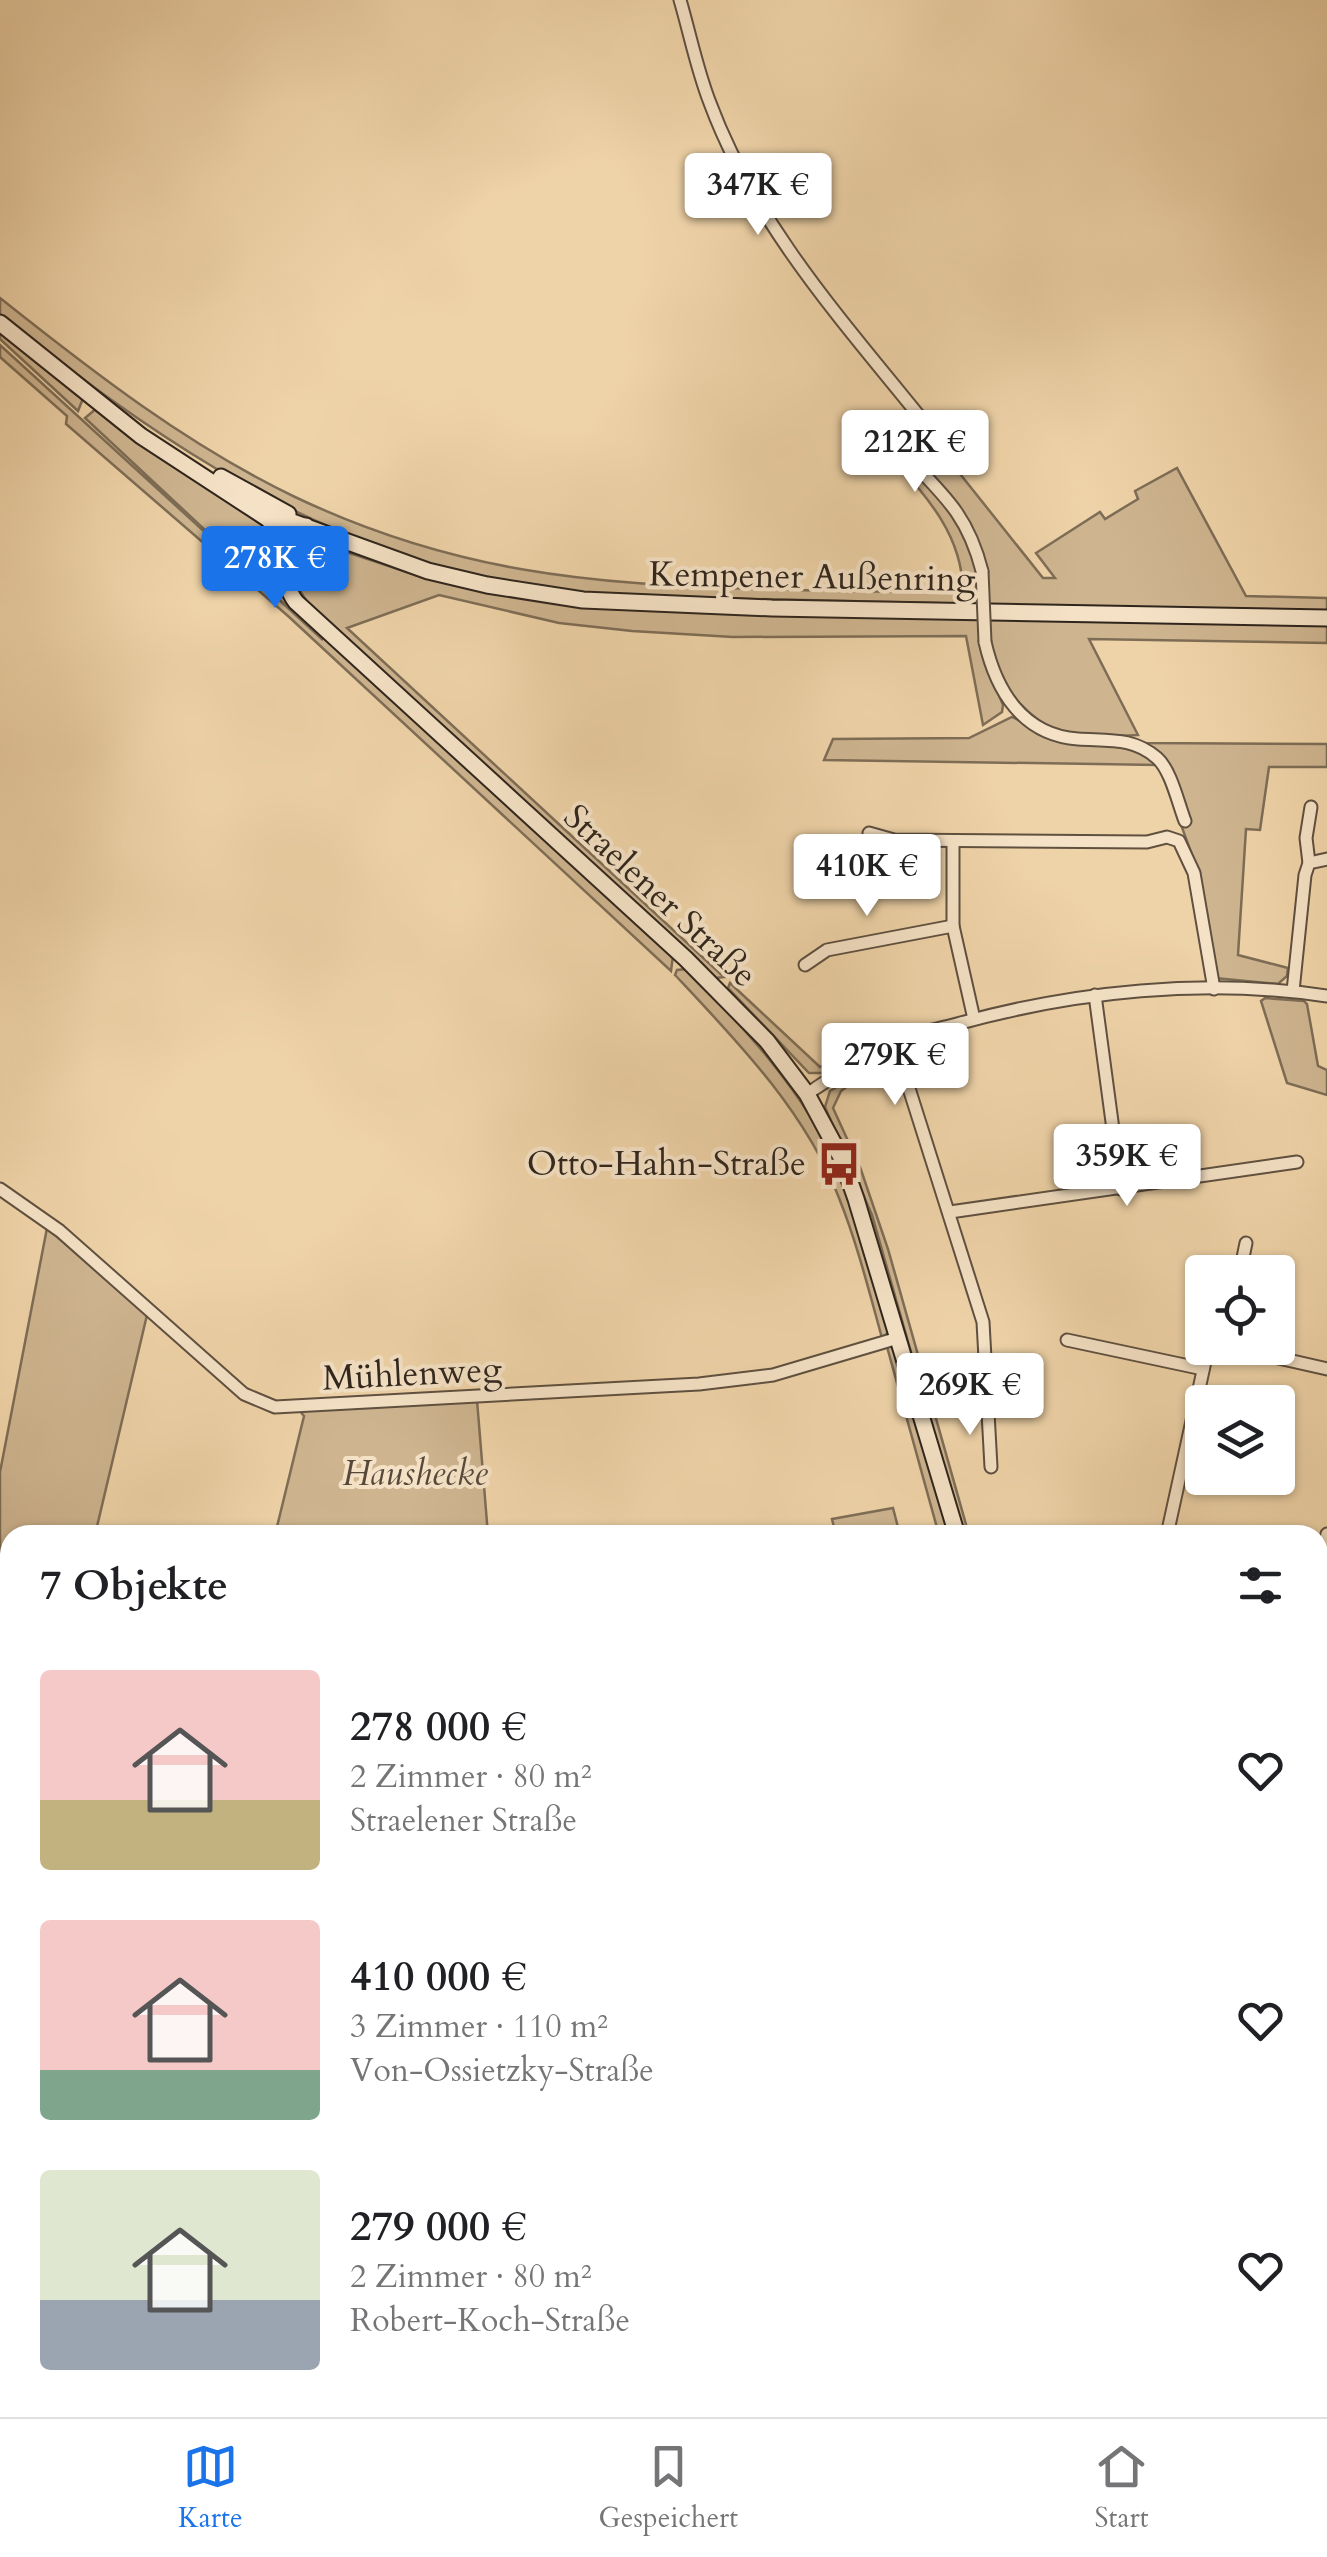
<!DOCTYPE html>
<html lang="de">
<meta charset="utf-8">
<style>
body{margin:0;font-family:Cardo,serif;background:#f6f6f6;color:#202124;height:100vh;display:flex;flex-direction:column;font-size:38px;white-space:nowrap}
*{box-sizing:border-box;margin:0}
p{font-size:32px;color:#757577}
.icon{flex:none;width:55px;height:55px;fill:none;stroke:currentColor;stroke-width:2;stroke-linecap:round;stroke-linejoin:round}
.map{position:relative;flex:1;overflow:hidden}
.details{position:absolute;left:0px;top:1525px;width:1328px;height:892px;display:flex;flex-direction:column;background:#fff;border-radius:30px 30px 0 0;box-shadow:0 2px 8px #0004}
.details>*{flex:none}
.controls{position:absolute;left:1185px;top:1255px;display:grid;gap:20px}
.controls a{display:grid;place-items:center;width:110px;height:110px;border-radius:10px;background:#fff;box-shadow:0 2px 8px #0004;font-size:50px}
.price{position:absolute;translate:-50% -85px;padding:0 22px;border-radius:10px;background:#fff;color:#222;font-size:32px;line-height:65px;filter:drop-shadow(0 2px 5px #0008)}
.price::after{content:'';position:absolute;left:50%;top:60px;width:30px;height:22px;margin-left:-15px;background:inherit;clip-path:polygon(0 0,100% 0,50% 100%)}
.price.current{background:#1a73e8;color:#fff}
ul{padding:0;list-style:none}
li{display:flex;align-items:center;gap:30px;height:250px;padding:0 40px}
li span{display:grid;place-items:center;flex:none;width:280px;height:200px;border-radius:10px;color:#555}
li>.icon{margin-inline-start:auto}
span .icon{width:120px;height:120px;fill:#fffc;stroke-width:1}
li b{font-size:42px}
h2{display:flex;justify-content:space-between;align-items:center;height:120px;padding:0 40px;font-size:42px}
.menu{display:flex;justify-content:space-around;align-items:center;height:140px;border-top:2px solid #e0e0e0;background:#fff;font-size:28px;color:#757577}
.menu a{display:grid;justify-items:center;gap:5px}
.menu .current{color:#1a73e8}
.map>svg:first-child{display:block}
.green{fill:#ceb590;stroke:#7e6d56;stroke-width:2.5}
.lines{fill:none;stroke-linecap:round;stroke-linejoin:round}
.street-casing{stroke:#5f5040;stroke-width:15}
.secondary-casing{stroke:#2f251d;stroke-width:19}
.street{stroke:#f5e2c6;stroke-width:11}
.secondary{stroke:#f5e2c6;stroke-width:15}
.street-bridge-casing{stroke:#5f5040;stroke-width:15;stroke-linecap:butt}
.street-bridge{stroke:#f5e2c6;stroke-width:11}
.labels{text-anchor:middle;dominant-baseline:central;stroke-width:8;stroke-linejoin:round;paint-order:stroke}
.street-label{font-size:35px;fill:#2f251d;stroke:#f5e2c6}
.poi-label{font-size:35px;fill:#2f251d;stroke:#f5e2c6;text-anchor:end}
.park-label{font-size:35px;font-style:italic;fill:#57493a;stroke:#f5e2c6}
</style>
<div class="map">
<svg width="1327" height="2417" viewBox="0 0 1327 2417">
<rect width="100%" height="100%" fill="#efd3a8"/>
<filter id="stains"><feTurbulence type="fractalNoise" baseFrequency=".002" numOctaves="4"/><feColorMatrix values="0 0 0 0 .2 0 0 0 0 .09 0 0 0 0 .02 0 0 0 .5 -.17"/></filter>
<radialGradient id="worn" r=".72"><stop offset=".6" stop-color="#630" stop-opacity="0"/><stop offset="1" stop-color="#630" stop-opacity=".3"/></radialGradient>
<g class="green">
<path d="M 0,298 C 93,372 187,445 295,497 C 453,572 587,584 759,589 C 827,591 895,593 963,591 C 962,530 921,491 883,448 L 919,422 L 908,439 L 906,458 L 939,494 L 982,553 L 964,513 L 918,461 L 922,443 L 933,440 L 1043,578 L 1055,578 L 1036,553 L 1100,512 L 1105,519 L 1138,499 L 1135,491 L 1177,468 L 1246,596 L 1327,598 L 1327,612 L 582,595 C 543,588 501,583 462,573 C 279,525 146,430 0,316 Z"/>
<polygon points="0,329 84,396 78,411 0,339"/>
<polygon points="0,345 323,640 85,418 98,407 272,532 279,581 673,956 671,971 288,616 66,424 67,416 0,357"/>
<path d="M 307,539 L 425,578 L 482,591 L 1327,622 L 1327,643 L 1089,639 L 1138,735 C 1047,740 1040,730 985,662 L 1003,705 L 1002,712 L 983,725 L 966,636 L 733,637 L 632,631 L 559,623 L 439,595 L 347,628 L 724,977 L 716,978 L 308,603 C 289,578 294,565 307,539 Z"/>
<polygon points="1012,717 1053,737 1142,743 1327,744 1327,767 1269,767 1260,830 1246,829 1238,955 1288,968 1287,976 1278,984 1215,978 1198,871 1159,765 824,760 833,739 969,738"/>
<path d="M 686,969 C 747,1030 802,1090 839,1168 C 862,1218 875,1276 892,1329 L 882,1338 C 869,1291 857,1243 839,1198 C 806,1112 737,1041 675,975 L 677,970 Z"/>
<polygon points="730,983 820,1067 860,1049 824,1073 809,1073 728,988"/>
<polygon points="1265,998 1304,1001 1307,1004 1318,1066 1327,1070 1327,1095 1287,1083 1261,1001"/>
<polygon points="886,1057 893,1067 877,1064 841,1091 833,1108 860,1167 888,1249 969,1535 963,1535 872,1215 825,1107 830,1091"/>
<polygon points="47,1228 147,1315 95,1535 10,1535 10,1553 0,1551 0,1472"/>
<polygon points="886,1343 896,1345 952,1535 939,1535"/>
<polygon points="477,1400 488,1535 275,1535 304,1416 299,1410"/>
<polygon points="893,1508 900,1535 836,1535 832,1519"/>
<polygon points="598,2408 768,2408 762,2417 629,2417"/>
<polygon points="862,2408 1071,2408 1064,2417 855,2417"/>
</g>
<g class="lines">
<g class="street-casing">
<g id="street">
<path d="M 680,0 C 690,34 697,70 710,103 C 756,227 847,326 928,427 L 913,444 L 913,463 C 949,500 969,520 982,571"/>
<path d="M 985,642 C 996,690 1022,735 1078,739 C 1108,741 1133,737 1157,758 C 1171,770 1178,803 1185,821"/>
<polyline points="869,833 894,840 1147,842 1167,837 1179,841 1194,873 1214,989"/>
<polyline points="953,841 953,926 974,1019"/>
<polyline points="1309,863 1306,838 1311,807"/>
<polyline points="805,965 827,950 953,926"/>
<polyline points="1293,991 1305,875 1309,863 1327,859"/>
<polyline points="1095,995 1121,1189"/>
<polyline points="894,1041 983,1322 991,1467"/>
<path d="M 807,1094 C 834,1076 862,1057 891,1043 C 911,1033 936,1030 957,1024 C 1076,991 1205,978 1327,996"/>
<polyline points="0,1189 60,1231 244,1394 275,1407 699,1384 773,1375 898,1338"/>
<polyline points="950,1212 1297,1162"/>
<polyline points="1240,1272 1246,1243"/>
<polyline points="1067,1340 1203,1369"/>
<polyline points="1235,1348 1327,1369"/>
<polyline points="1167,1535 1208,1348"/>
<polyline points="1318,1577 1327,1534"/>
<polyline points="1318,1600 1327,1602"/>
<polyline points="0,1661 10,1662"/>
<polyline points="1318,1836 1327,1792"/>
<polyline points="1318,2017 1327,2019"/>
<polyline points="0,2033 10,2040"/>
<polyline points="587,2408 619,2417"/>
<polyline points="1137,2409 1156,2411 1164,2417"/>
</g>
</g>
<g class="secondary-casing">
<g id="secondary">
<path d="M 0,323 L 141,436 L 268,519 C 289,541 277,578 296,602 L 686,959 L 767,1041 L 807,1094 L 842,1159 L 856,1199 L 957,1535"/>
<polyline points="221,477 288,514"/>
<polyline points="265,512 428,571 487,585 583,600 772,608 1327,618"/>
<polyline points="290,573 291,555 306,526"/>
<polyline points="1318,2169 1327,2178"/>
</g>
</g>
<use href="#street" class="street"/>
<use href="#secondary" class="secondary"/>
<g class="street-bridge-casing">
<polyline id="street-bridge" points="982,571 985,642"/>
</g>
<use href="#street-bridge" class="street-bridge"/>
</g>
<defs>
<g id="bus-bare" transform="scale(3.45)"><path d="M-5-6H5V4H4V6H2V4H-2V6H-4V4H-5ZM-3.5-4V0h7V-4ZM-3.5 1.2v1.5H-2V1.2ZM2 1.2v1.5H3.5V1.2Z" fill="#8f2418" stroke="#f5e2c6" stroke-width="2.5" paint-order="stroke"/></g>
</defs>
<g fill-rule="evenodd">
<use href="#bus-bare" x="839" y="1164"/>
</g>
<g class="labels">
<g class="street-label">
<text transform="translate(812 577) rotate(1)">Kempener Außenring</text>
<text transform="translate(660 896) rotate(43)">Straelener Straße</text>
<text transform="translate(412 1374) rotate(-3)">Mühlenweg</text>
</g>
<g class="poi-label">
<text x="806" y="1164">Otto-Hahn-Straße</text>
</g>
<g class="park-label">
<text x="415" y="1474">Haushecke</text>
</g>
</g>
<rect width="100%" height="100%" filter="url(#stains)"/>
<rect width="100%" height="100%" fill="url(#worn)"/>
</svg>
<div class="controls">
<a><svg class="icon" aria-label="locate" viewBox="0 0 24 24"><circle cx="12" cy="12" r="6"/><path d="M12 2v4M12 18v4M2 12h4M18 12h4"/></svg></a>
<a><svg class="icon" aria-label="layers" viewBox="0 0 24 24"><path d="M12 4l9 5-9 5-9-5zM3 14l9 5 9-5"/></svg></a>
</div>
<b class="price" style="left:758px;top:238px">347K €</b>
<b class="price" style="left:915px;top:495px">212K €</b>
<b class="price current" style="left:275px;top:611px">278K €</b>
<b class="price" style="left:867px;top:919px">410K €</b>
<b class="price" style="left:895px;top:1108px">279K €</b>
<b class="price" style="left:1127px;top:1209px">359K €</b>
<b class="price" style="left:970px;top:1438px">269K €</b>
<section class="details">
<h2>7 Objekte<svg class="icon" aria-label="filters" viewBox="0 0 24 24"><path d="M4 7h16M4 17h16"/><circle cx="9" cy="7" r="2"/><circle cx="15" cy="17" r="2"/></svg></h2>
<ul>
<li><span style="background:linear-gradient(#f6c9c9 65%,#c2b280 0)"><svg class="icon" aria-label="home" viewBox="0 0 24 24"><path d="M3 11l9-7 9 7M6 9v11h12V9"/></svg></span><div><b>278 000 €</b><p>2 Zimmer · 80 m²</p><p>Straelener Straße</p></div><svg class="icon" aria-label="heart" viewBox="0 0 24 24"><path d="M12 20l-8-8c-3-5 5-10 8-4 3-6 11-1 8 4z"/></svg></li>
<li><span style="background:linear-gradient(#f6c9c9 75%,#7fa58c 0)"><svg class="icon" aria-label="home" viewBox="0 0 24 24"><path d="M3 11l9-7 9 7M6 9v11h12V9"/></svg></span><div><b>410 000 €</b><p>3 Zimmer · 110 m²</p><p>Von-Ossietzky-Straße</p></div><svg class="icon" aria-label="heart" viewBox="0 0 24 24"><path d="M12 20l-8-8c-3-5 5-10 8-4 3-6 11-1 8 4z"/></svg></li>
<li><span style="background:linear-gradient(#dfe7d0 65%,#9aa5b1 0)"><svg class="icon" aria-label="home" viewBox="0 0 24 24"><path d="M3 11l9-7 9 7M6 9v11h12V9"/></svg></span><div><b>279 000 €</b><p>2 Zimmer · 80 m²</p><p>Robert-Koch-Straße</p></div><svg class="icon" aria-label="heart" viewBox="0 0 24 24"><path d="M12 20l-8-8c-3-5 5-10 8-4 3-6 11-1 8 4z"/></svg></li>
</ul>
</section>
</div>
<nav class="menu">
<a class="current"><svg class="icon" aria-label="map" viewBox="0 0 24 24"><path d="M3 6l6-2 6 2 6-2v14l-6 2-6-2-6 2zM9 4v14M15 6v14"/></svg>Karte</a>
<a><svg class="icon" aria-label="saved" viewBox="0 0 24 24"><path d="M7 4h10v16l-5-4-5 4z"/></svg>Gespeichert</a>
<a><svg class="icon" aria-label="home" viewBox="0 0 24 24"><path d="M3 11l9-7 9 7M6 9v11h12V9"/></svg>Start</a>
</nav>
